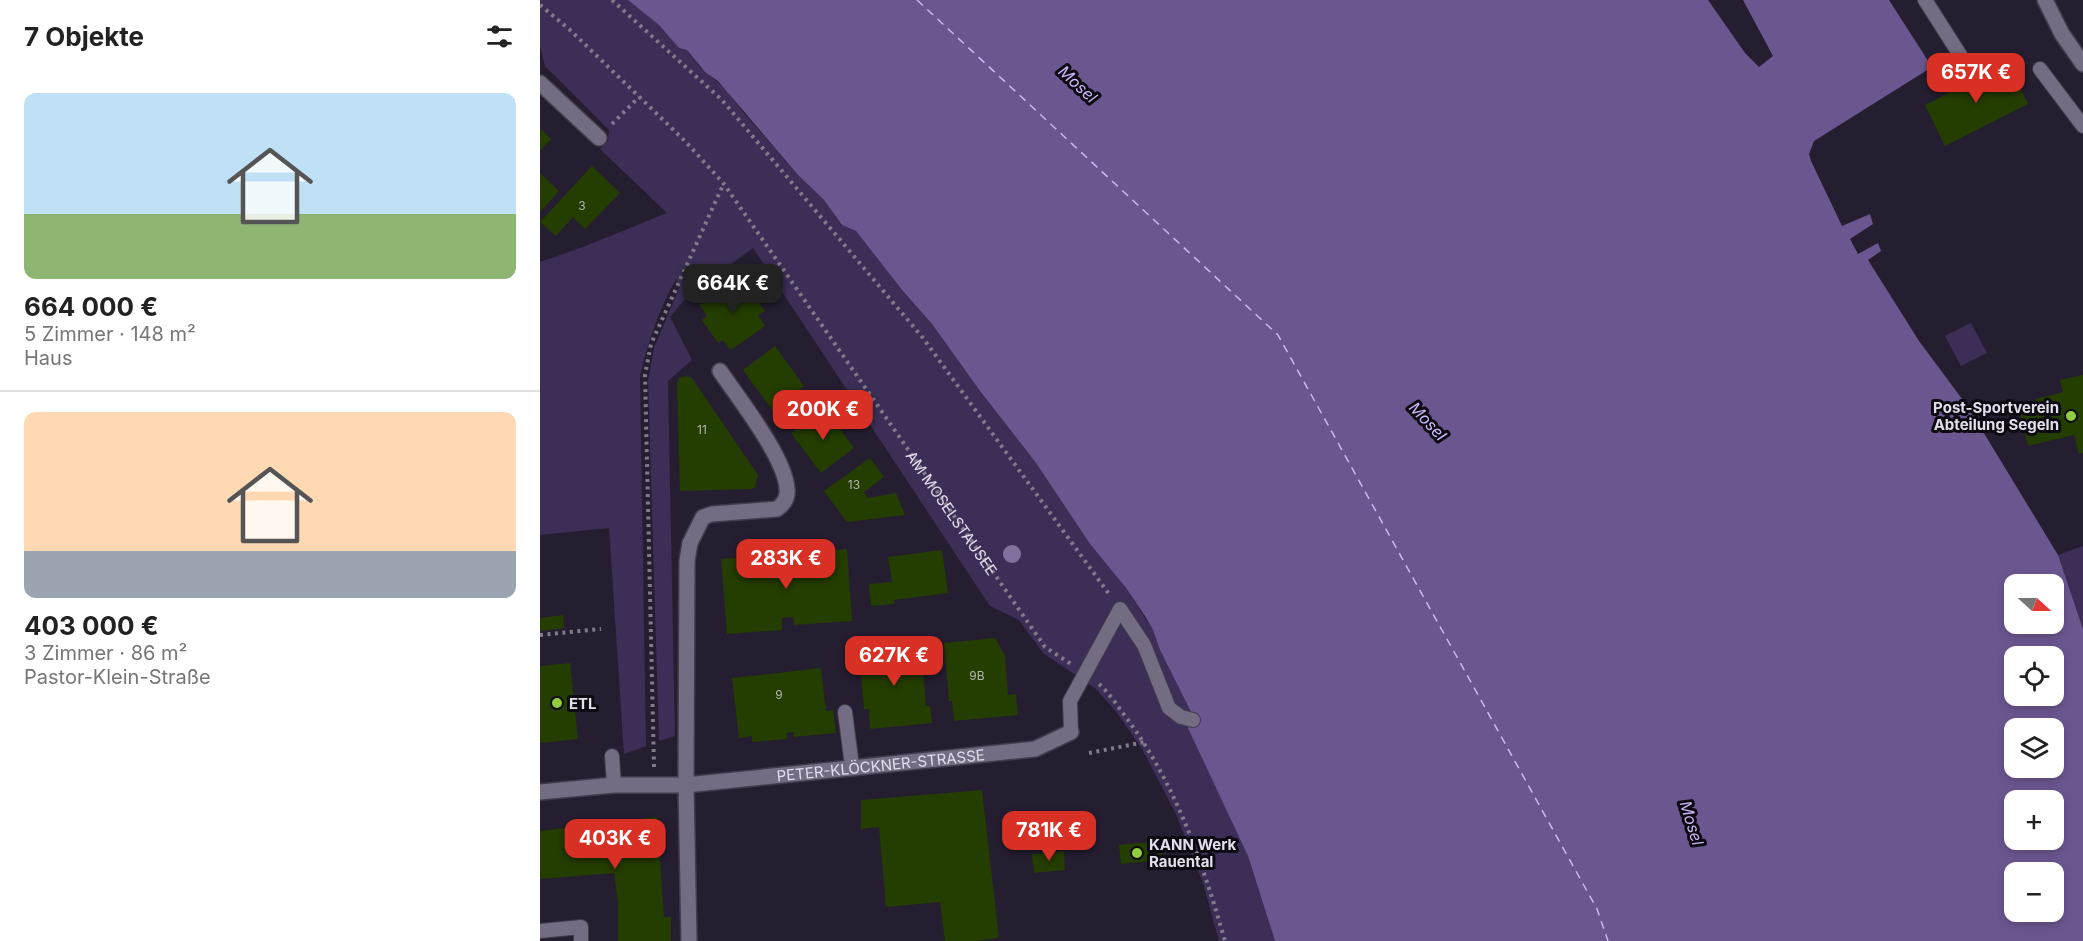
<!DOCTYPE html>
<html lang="de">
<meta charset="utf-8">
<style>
body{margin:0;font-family:Inter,sans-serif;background:#f6f6f6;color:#222;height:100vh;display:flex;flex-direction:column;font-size:22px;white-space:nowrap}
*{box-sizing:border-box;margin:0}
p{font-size:20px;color:#767676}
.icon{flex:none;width:33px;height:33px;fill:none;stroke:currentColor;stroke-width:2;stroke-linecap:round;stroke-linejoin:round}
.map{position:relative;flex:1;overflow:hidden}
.details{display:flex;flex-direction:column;background:#fff;width:540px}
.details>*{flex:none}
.needle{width:39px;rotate:111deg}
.controls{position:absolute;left:1464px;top:574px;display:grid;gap:12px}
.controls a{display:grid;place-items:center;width:60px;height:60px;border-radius:12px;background:#fff;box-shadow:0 3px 9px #0003;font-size:30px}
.price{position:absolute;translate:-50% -51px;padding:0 14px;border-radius:12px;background:#d93025;color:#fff;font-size:20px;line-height:39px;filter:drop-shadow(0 2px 3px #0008)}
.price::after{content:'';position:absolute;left:50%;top:36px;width:18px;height:14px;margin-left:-9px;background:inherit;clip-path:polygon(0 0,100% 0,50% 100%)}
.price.active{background:#222;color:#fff}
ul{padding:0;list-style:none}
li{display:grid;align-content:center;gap:12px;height:318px;padding:0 24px}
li+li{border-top:2px solid #e0e0e0}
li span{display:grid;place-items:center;height:186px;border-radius:12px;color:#555}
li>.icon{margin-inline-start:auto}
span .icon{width:108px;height:108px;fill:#fffc;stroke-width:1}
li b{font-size:26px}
h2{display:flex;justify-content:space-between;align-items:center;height:72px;padding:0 24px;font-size:26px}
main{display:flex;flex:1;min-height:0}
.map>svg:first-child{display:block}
.green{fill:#3c2e56}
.water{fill:#6b5790;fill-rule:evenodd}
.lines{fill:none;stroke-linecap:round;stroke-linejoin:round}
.ferry{stroke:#ccb6f9;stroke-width:1.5;stroke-dasharray:8 6;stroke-linecap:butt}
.building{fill:#243d00}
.lane-casing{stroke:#413b4b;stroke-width:16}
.street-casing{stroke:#413b4b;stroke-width:18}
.path{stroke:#807a8a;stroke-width:4;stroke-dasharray:3 4.5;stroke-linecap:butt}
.lane{stroke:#736c83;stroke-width:14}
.street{stroke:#736c83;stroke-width:15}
.tree{fill:#80719e}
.poi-dot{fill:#91cd40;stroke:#0d0a12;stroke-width:2}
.labels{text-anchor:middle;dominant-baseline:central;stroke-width:6;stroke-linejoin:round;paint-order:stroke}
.number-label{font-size:12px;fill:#b2b6b0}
.poi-label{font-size:15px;font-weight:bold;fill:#e2deeb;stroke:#0d0a12;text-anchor:start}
.street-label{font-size:15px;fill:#e2deeb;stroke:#0d0a12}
.water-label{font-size:16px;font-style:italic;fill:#ccb6f9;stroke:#0d0a12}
</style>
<main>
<section class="details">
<h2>7 Objekte<svg class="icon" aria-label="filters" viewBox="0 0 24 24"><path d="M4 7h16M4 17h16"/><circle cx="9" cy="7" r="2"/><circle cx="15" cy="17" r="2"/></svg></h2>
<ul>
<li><span style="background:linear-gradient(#bfe0f5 65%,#8fb573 0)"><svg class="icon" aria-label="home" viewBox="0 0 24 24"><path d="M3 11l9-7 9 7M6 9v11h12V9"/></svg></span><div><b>664 000 €</b><p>5 Zimmer · 148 m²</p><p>Haus</p></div></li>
<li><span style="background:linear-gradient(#ffd9b3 75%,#9aa5b1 0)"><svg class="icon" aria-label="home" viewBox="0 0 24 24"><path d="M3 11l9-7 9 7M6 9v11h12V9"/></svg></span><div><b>403 000 €</b><p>3 Zimmer · 86 m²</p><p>Pastor-Klein-Straße</p></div></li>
</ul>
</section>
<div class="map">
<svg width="1543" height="941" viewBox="0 0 1543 941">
<rect width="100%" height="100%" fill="#251e31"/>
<g class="green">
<path d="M 0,0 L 88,0 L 104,12 L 127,32 L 139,48 L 147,50 L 160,67 L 187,90 L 203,112 L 258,175 L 284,200 L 302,225 L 316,231 L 362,290 L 392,324 L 440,391 L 496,463 L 550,544 L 586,588 L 613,630 L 620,650 L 653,716 L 708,856 L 735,941 L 679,941 L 663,883 L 636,814 L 602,749 L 577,713 L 556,689 L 503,653 L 479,620 L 450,606 L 213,248 L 146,298 L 130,317 L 152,360 L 128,381 L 135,736 L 119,741 L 108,381 L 114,348 L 140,286 L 136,279 C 119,309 108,342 100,376 L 106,746 L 84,754 L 69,528 L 0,535 L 0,262 L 43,247 L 127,213 L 60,149 L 68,141 L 69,130 L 5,66 L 0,46 Z"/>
<polygon points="1431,323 1447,353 1421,366 1405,336"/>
<polygon points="1543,546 1543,629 1518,555"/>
</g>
<path class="water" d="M 88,0 L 1168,0 L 1205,53 L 1219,67 L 1233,56 L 1203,0 L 1349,0 L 1392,67 L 1274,141 L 1269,154 L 1271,161 L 1302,226 L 1330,214 L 1333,224 L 1310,239 L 1318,254 L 1338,243 L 1341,251 L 1328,260 L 1379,341 L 1428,407 L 1518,555 L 1543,629 L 1543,941 L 735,941 L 708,856 L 648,728 L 653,716 L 620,650 L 613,630 L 605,616 L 586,588 L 550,544 L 496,463 L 440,391 L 392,324 L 362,290 L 316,231 L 302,225 L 284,200 L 258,175 L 178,81 L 165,72 L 147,50 L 139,48 L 119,25 ZM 1474,585 L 1514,585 L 1514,624 L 1474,624 ZM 1474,657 L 1514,657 L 1514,696 L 1474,696 ZM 1474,729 L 1514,729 L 1514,768 L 1474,768 ZM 1474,801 L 1514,801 L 1514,840 L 1474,840 ZM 1474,873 L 1514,873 L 1514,912 L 1474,912 Z"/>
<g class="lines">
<polyline class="ferry" points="377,0 738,335 1057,909 1068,941"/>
</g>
<g class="building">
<polygon points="1468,63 1488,104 1405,146 1385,105"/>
<polygon points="0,128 11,139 0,151"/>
<polygon points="52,166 80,193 45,229 33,217 16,236 0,222"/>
<polygon points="0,173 19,191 0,212"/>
<polygon points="194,281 203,293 209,288 225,311 218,315 225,326 191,350 183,340 178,343 162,320 167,316 160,305"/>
<polygon points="235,346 264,386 232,410 203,370"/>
<polygon points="1543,375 1543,453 1539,454 1534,435 1488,446 1479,409 1497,405 1496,399 1523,392 1520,380"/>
<polygon points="146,376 152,378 218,475 215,487 212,489 140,491 137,384 139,378"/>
<polygon points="285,409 314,448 281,473 251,433"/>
<polygon points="330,458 344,477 324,492 328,498 356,493 365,515 307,522 284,491"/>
<polygon points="307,549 312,621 254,625 253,617 242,618 242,630 187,634 181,559"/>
<polygon points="402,550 408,593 354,600 354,604 331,606 329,584 352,582 348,557"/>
<polygon points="23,615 24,628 0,631 0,618"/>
<polygon points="455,638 465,655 468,695 476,694 478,715 414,721 412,701 409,701 404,643"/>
<polygon points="381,646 386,706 390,706 392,723 330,729 329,709 324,709 319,652"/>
<polygon points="30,663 38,739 0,743 0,666"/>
<polygon points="281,668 286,711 293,710 296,733 254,737 254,732 247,733 247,739 212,742 212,736 199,738 192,678"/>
<polygon points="442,790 459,938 435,941 405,941 400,902 346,907 339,827 321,829 321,800"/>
<polygon points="117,817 124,917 131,917 131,941 78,941 78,903 74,873 0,879 0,831"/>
<polygon points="620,841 622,860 581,864 579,845"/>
<polygon points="524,851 525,870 494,873 492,854"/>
</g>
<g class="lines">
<g class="lane-casing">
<g id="lane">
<polyline points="1385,0 1422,58"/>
<polyline points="1500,69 1543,126"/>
<polyline points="305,712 312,766"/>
<polyline points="531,732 530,701 580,609 604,645 629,708 641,717 653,720"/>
<polyline points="72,756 74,785"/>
<polyline points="0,931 41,927 41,941"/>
</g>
</g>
<g class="street-casing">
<g id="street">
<polyline points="1505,0 1522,34 1543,64"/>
<polyline points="0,83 59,138"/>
<path id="s2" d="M 0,792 L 74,785 L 146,785 L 495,749 L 531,732"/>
<path d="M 149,941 L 146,785 L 147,561 L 150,543 L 163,517 L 172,514 L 237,509 C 244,504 248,498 247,489 C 245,457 199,399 180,371"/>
</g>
</g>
<g class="path">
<polyline points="72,0 182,100 383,338 569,594"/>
<path id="s1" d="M 0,5 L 29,29 L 146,142 L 184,184 L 505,647 L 531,664"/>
<polyline points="72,124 99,97"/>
<polyline points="0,635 61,629"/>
<path d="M 559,684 C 569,693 577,705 585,716 C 636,784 662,861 685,941"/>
<polyline points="549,753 605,742"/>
<polyline points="114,767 105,375 111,344 183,185"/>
</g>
<use href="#lane" class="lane"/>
<use href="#street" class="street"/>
</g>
<circle class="tree" cx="472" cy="554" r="9"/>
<g class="poi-dot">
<circle cx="1531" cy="416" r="6"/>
<circle cx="17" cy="703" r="6"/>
<circle cx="597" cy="853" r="6"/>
</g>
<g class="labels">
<g class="number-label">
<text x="42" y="205">3</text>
<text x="162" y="429">11</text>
<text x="314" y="484">13</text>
<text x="437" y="675">9B</text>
<text x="239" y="694">9</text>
</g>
<g class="poi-label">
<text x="1519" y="407" text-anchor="end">Post-Sportverein<tspan x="1519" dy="17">Abteilung Segeln</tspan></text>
<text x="29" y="703">ETL</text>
<text x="609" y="844">KANN Werk<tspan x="609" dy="17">Rauental</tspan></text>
</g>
<g class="street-label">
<text stroke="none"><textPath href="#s1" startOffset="657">AM MOSELSTAUSEE</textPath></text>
<text stroke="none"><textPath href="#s2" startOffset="342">PETER-KLÖCKNER-STRASSE</textPath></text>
</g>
<g class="water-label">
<text transform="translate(538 84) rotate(43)">Mosel</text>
<text transform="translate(888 421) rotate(47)">Mosel</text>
<text transform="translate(1152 823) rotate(73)">Mosel</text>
</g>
</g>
</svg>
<div class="controls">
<a><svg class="needle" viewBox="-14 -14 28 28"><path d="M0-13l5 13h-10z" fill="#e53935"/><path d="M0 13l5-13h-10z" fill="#767676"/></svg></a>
<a><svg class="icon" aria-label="locate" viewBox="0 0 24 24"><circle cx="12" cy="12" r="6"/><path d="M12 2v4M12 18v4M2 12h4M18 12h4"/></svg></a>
<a><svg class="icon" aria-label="layers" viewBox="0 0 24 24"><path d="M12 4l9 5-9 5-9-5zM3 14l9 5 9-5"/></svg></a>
<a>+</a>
<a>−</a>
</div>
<b class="price" style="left:1436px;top:104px">657K €</b>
<b class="price active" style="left:193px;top:315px">664K €</b>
<b class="price" style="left:283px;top:441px">200K €</b>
<b class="price" style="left:246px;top:590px">283K €</b>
<b class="price" style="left:354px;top:687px">627K €</b>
<b class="price" style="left:509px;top:862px">781K €</b>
<b class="price" style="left:75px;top:870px">403K €</b>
</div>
</main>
